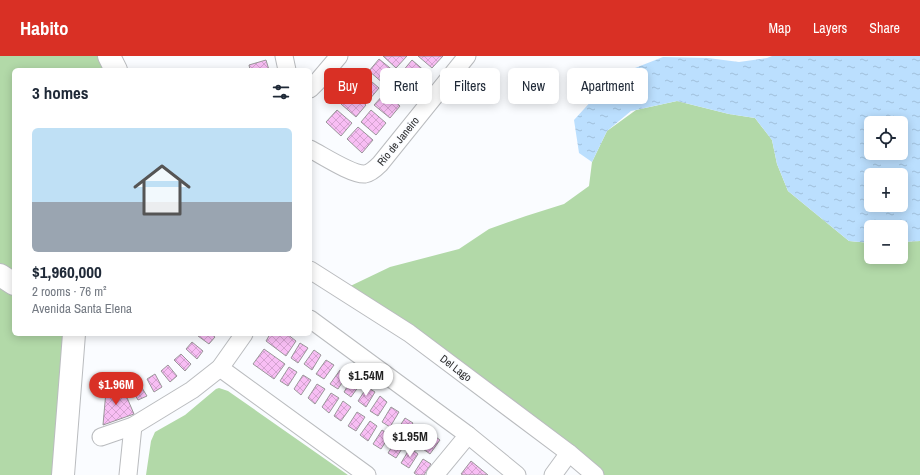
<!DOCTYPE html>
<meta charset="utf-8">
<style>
body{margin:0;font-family:"Archivo Narrow",sans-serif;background:#f6f6f7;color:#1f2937;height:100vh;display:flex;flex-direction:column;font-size:15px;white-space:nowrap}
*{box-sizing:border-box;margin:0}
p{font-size:13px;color:#747a83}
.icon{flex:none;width:22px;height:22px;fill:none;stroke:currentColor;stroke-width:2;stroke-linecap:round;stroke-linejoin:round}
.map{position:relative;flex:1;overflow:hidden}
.side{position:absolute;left:12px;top:12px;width:300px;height:268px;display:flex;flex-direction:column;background:#fff;border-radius:6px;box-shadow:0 2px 10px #0003}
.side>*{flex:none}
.hud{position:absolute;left:324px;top:12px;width:380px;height:36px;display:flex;gap:8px}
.fabs{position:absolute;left:864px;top:60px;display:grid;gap:8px}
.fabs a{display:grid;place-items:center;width:44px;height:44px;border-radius:6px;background:#fff;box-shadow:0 2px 10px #0003;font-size:20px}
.price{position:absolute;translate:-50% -34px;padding:0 9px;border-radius:14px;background:#fff;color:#222;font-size:13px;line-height:26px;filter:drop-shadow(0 1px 2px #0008)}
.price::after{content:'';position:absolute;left:50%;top:24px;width:12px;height:9px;margin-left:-6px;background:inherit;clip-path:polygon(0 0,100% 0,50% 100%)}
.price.on{background:#d93025;color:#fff}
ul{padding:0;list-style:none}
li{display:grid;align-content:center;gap:8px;height:212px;padding:0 20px}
li span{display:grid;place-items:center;height:124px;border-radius:6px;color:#555}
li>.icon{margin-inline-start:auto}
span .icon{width:72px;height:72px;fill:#fffc;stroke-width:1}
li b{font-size:17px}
h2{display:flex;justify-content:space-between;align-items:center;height:48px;padding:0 20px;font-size:17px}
.chip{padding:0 14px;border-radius:6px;background:#fff;box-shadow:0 2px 10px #0003;font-size:14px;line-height:36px}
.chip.on{background:#d93025;color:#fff}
header{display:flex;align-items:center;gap:24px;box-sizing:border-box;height:56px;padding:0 20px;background:#d93025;color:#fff}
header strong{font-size:19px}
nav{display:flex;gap:22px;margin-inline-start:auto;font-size:14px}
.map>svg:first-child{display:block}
.park{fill:#b2d9a8}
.water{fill:url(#water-ripples);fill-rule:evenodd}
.building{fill:url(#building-cross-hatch);stroke:#9a979a}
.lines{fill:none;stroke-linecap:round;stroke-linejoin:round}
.street-casing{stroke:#babcbf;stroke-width:19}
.secondary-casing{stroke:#babcbf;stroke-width:24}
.street{stroke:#fff;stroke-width:17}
.secondary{stroke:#fff;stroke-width:22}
.labels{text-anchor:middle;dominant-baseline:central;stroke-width:3;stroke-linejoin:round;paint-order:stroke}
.street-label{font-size:11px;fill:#2b2b2c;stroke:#fafcff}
</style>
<header>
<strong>Habito</strong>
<nav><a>Map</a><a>Layers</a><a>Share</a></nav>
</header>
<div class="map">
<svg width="920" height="419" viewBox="0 0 920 419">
<defs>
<pattern id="water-ripples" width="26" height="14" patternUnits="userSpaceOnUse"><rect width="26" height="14" fill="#bbdffe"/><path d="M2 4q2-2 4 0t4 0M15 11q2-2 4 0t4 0" fill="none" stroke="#a1c0da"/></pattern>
<pattern id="building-cross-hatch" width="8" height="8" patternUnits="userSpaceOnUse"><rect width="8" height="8" fill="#f8bef4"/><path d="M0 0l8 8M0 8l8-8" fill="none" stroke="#d5a3d1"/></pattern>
</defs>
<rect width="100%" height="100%" fill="#fafcff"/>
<g class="park">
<polygon points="0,0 109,0 116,14 14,14 14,278 74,278 63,419 0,419"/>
<polygon points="677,45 729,58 755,62 772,84 777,108 788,135 849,185 871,187 871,201 901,201 901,186 920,185 920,419 595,419 342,234 390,211 459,193 489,173 526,160 564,148 589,130 592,106 607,75 636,54"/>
<polygon points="219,332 228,335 348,419 146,419 151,385 155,376 185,359 216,333"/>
</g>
<path class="water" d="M 772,0 L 920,0 L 920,185 L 901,186 L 901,171 L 871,171 L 871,187 L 849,185 L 788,135 L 777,108 L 772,84 L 755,62 L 729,58 L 677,45 L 631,55 L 607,75 L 592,106 L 579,97 L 574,64 L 604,31 L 635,12 L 663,1 L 708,2 L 739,6 L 767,2 ZM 871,67 L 901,67 L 901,97 L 871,97 ZM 871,119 L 901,119 L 901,149 L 871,149 Z"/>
<g class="building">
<polygon points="383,0 407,0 396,12"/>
<polygon points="418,0 443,0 432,12"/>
<polygon points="379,3 395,16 384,28 369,15"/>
<polygon points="266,4 269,14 250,14 249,9"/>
<polygon points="412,4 427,17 417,29 402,16"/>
<polygon points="364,19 379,32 369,44 354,31"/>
<polygon points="398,21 413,34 403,46 387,33"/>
<polygon points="351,36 366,49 356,61 341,48"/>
<polygon points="385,37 400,50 390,62 374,49"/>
<polygon points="337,54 352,67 341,80 326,66"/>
<polygon points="371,54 386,67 376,79 361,66"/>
<polygon points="358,71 373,84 362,97 347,83"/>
<polygon points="199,278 211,278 215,281 209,288 198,280"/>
<polygon points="270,278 287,278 296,285 286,300 266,285"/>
<polygon points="192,286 203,295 197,303 186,293"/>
<polygon points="300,287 308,292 298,307 291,302"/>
<polygon points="264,293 285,308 274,323 253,308"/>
<polygon points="314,294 321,299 312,314 304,308"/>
<polygon points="181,298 191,308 185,315 174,304"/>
<polygon points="326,304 334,309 324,323 316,318"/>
<polygon points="168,309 177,320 170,326 161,315"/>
<polygon points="289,311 297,316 288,330 280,325"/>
<polygon points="340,314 347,319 338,333 330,328"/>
<polygon points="155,318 162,331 154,336 147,323"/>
<polygon points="303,319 311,324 301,339 294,333"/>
<polygon points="353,321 361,327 351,341 344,336"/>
<polygon points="139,327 147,340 138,344 131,332"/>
<polygon points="317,328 325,333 315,348 308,342"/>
<polygon points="122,330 134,358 103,369 106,335"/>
<polygon points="367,331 375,336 366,351 358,345"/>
<polygon points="331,337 339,342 329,357 322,351"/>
<polygon points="380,340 387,346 378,360 370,355"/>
<polygon points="343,345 351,351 341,365 334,360"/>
<polygon points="391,351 399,356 390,371 382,366"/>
<polygon points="357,356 365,361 356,375 348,370"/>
<polygon points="405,362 413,367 403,381 396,376"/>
<polygon points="370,365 377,370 368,385 360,379"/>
<polygon points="420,369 428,374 418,388 411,383"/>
<polygon points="382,374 390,379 381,393 373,388"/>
<polygon points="432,378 440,384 430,398 423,393"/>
<polygon points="397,383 405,388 396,402 388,397"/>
<polygon points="410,392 418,398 409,412 401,407"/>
<polygon points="423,403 431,408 424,419 417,419 414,417"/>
<polygon points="471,405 488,419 463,419 461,418"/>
</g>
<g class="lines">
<g class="street-casing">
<g id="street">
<polyline points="284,0 287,14"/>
<polyline points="310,33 317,26 339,0"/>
<path d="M 310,93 C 322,99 352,119 365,118 C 371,117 376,112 380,108 L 467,0"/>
<polyline points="310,214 409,277 569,397 595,419"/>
<polyline points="310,263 468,379 517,419"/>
<polyline points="220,312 367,419"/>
<polyline points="101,381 133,370 192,334 220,312 244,278"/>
<polyline points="128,419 133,370"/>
<polyline points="435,419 468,379"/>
<polyline points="553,419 569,397"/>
</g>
</g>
<g class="secondary-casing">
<g id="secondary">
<polyline points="109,0 116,14"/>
<polyline points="0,219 14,228"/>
<polyline points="63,419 74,278"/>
</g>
</g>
<use href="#street" class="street"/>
<use href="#secondary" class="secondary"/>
</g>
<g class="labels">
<g class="street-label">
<text transform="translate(398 85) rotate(-51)">Río de Janeiro</text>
<text transform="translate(456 312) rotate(37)">Del Lago</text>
</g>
</g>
</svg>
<div class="fabs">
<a><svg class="icon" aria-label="locate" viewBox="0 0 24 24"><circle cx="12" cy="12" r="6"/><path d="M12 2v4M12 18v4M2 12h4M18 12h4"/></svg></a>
<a>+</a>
<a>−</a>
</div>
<b class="price" style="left:366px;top:341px">$1.54M</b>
<b class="price on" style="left:116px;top:350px">$1.96M</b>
<b class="price" style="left:410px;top:402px">$1.95M</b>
<div class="hud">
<a class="chip on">Buy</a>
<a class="chip">Rent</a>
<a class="chip">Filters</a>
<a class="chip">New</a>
<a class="chip">Apartment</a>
</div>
<section class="side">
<h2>3 homes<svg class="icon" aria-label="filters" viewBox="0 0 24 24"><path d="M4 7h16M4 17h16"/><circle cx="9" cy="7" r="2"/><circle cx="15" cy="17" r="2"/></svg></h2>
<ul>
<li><span style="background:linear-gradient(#bfe0f5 60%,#9aa5b1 0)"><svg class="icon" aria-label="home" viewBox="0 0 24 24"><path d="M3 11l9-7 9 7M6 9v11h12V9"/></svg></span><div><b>$1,960,000</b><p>2 rooms · 76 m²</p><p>Avenida Santa Elena</p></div></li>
</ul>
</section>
</div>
